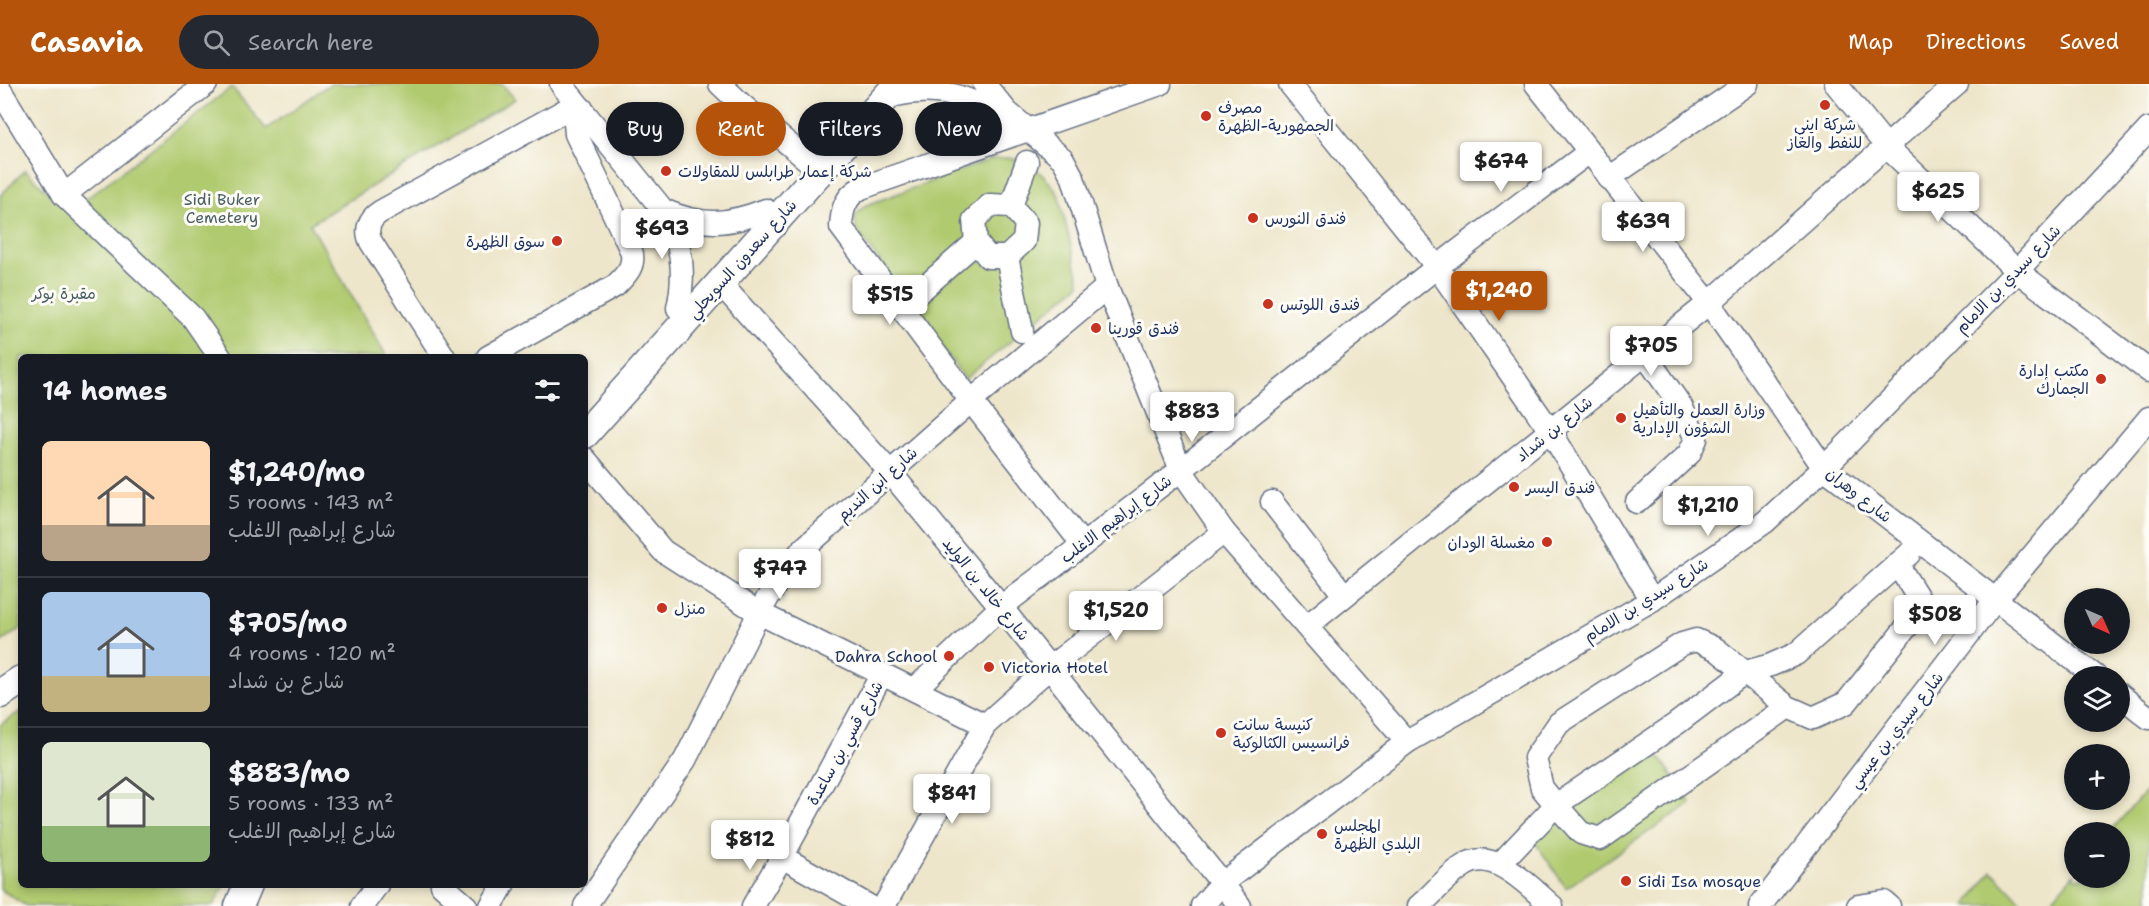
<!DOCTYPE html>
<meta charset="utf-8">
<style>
body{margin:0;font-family:"Shantell Sans","Playpen Sans Arabic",sans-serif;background:#242831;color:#f1f3f6;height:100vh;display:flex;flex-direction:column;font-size:22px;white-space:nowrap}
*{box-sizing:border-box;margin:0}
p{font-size:20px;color:#9ea1a6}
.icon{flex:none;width:33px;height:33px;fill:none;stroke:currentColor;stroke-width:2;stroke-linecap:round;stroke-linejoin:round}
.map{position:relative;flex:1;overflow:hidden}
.details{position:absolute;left:18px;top:270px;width:570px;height:534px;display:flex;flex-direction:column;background:#171b24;border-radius:9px;box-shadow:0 3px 9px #0003}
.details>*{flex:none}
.hud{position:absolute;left:606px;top:18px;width:570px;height:54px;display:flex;gap:12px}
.needle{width:39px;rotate:135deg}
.tools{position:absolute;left:2064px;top:504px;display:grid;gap:12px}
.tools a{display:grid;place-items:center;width:66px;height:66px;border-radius:50%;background:#171b24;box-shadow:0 3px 9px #0003;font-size:30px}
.price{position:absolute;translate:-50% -51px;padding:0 14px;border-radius:6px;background:#fff;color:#222;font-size:20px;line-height:39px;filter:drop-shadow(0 2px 3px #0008)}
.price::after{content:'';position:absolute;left:50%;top:36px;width:18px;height:14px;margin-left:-9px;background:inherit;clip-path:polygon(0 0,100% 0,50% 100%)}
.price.current{background:#b45309;color:#fff}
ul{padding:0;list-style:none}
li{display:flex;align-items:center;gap:18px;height:150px;padding:0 24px}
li+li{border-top:2px solid #363941}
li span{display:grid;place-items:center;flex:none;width:168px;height:120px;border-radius:9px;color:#555}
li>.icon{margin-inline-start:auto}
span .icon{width:72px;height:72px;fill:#fffc;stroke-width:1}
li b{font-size:26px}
h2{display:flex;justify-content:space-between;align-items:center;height:72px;padding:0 24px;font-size:26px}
.chip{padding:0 21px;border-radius:27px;background:#171b24;box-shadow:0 3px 9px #0003;font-size:21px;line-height:54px}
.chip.current{background:#b45309;color:#fff}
header{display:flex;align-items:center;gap:36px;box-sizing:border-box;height:84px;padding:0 30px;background:#b45309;color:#fff}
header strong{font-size:28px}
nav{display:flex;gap:33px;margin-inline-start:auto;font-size:21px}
.search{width:420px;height:54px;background:#242831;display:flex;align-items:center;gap:15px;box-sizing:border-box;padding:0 21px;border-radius:33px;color:#9ea1a6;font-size:22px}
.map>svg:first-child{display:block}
.green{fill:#b0ca70;stroke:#667c67;stroke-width:1.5}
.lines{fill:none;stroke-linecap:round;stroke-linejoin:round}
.minor-casing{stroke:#656f84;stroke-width:25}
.major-casing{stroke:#656f84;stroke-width:31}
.minor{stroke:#fff;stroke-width:22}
.major{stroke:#fff;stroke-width:28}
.poi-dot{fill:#c8321e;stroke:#fdfcf7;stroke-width:2}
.labels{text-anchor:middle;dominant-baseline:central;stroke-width:6;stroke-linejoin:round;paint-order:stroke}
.poi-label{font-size:16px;fill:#1b2f5e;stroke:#fdfcf7;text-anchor:start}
.park-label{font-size:16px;fill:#485e63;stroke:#fdfcf7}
.street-label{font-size:16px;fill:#1b2f5e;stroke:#fdfcf7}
</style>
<header>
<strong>Casavia</strong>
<div class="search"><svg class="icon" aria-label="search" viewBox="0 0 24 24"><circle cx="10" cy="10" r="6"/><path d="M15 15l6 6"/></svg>Search here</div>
<nav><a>Map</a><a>Directions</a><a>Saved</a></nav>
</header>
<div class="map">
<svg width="2149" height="822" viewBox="0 0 2149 822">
<rect width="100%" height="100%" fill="#fdfcf7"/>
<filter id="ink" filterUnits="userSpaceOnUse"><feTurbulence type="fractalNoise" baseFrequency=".0167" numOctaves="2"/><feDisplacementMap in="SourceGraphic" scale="12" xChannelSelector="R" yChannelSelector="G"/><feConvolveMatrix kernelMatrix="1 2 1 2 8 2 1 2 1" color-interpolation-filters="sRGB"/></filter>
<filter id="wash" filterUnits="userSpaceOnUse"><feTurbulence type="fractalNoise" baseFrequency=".008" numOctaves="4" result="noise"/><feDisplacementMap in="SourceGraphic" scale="24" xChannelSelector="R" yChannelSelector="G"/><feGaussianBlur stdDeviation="1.35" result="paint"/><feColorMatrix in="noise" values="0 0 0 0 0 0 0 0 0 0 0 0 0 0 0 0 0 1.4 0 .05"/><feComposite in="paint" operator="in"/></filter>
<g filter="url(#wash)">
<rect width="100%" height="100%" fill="#eee6ca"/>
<g class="green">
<polygon points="330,0 502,0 515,15 310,140 387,273 232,273 193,222 82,118 232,3 266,45"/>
<path d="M 1009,74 C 1032,78 1047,92 1059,112 L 1080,200 L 965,295 L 856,145 L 855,132 L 864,122 L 992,75 Z"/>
<polygon points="25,86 189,240 210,273 21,273 21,544 0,559 0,112"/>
<polygon points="21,627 21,801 225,801 213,822 26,822 0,805 0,641"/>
<polygon points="1651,660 1691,719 1566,804 1526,745"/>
<polygon points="2149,703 2149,822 2046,822 2074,789 2074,794 2120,794 2120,748 2110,748"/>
<polygon points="1992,787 2025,822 1966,822"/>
</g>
</g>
<g filter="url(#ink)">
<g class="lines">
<g class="minor-casing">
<g id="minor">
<path d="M 561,0 L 663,126 C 682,158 686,188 678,224"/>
<polyline points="720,0 742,21 810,78"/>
<polyline points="984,0 1007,28 1063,75 1073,94 1107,203 1181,386 1224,448 1407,658"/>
<polyline points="1290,0 1437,183 1551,348 1652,516"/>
<polyline points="1536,0 1709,219 1824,384 2095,592"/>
<polyline points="1836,0 1887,63 2017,187 2149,287"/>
<polyline points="0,6 64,111 193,234 220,273"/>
<path d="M 886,13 C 897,11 908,8 919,8 C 949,5 981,20 1007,34"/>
<polyline points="1609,94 1747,0"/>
<polyline points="64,111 206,0"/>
<polygon points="990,121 1011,122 1026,139 1024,157 1007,173 988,173 976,158 974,136"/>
<polyline points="1011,122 1027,78"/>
<path d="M 663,126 C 702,143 728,141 766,126"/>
<polyline points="1007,173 1022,247"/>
<polyline points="720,199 890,388 1001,523 1240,822"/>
<polyline points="909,217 976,158"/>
<path d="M 444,273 L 371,158 C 365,146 369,135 380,128 L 577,20"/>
<path d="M 488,273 L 615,202 C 626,191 636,182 631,166 L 576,50 L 575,39 L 582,25"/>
<polyline points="585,375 663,467 759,529 985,641"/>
<polyline points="1272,418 1344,511"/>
<polyline points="1637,418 1689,370 1696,355 1681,322 1645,271"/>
<path d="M 1083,461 L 971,317 L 841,143 C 842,125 845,113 861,104 L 1160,0"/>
<polyline points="1307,542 1709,219 1957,0"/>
<polyline points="915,605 1001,523 1181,386 1437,183 1589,68"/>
<polyline points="2120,611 2149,634"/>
<polyline points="1788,623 1600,755 1581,749 1556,721 1542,704 1535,674 1559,639 1682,560 1696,556 1716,565 1788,623 1813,634 1846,619 1913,535 1919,515 1897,480"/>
<polyline points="782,773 869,822"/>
<polyline points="1500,780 1556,721 1676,640 1745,588 1771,581 1796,570 1909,470"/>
<polyline points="442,801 466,822"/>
<polyline points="362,822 377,801"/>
<polyline points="491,822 503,801"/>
<polyline points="585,822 685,676 759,529 777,498 802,466 971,317 1107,203"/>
<polyline points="753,822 782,773 882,590"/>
<polyline points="884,822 985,641 1049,584 1224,448"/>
<polyline points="1202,822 1221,800 1407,658 1652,516 1765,438 1824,384 2017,187 2149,45"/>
<path d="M 1419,822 C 1434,809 1448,791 1465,781 C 1493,762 1532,805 1552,822"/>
<polyline points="1760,822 1995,516 2149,334"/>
<polyline points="1858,822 1884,818 1889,822"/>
</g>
</g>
<g class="major-casing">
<g id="major">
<polyline points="585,350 898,0"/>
<polyline points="0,610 21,596"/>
<polyline points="239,822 248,801"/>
</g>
</g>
<use href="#minor" class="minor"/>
<use href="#major" class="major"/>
</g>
</g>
<g class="poi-dot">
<circle cx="1825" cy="21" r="6"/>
<circle cx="1206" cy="32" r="6"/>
<circle cx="666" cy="87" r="6"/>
<circle cx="1253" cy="134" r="6"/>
<circle cx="557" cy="157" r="6"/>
<circle cx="1268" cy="220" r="6"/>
<circle cx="1096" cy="244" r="6"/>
<circle cx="2101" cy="295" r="6"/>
<circle cx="1621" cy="334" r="6"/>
<circle cx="1514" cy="403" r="6"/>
<circle cx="1547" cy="458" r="6"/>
<circle cx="662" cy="524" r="6"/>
<circle cx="949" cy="572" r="6"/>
<circle cx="989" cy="583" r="6"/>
<circle cx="1221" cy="649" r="6"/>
<circle cx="1322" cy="750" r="6"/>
<circle cx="1626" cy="797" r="6"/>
</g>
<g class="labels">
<g class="poi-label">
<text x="1218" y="23">مصرف<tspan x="1218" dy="18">الجمهورية-الظهرة</tspan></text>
<text x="1825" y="40" text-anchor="middle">شركة ايني<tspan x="1825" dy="18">للنفط والغاز</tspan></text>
<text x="678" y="87">شركة إعمار طرابلس للمقاولات</text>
<text x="1265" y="134">فندق النورس</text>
<text x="545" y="157" text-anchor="end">سوق الظهرة</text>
<text x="1280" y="220">فندق اللوتس</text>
<text x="1108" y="244">فندق قورينا</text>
<text x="2089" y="286" text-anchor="end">مكتب إدارة<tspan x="2089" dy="18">الجمارك</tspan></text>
<text x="1633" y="325">وزارة العمل والتأهيل<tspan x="1633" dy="18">الشؤون الإدارية</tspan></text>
<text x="1526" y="403">فندق اليسر</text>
<text x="1535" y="458" text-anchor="end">مغسلة الودان</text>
<text x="674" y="524">منزل</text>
<text x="937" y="572" text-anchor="end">Dahra School</text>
<text x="1001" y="583">Victoria Hotel</text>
<text x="1233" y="640">كنيسة سانت<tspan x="1233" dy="18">فرانسيس الكثالوكية</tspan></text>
<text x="1334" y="741">المجلس<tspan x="1334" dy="18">البلدي الظهرة</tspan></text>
<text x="1638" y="797">Sidi Isa mosque</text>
</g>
<g class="park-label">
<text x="222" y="115">Sidi Buker<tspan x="222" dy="18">Cemetery</tspan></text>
<text x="64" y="209">مقبرة بوكر</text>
</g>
<g class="street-label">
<text transform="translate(742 175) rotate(-48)">شارع سعدون السويحلي</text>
<text transform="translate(2008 195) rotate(-46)">شارع سيدي بن الامام</text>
<text transform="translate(1554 345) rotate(-39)">شارع بن شداد</text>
<text transform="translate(877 400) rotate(-42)">شارع ابن النديم</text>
<text transform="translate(1859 411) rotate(38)">شارع وهران</text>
<text transform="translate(1116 435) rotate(-37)">شارع إبراهيم الاغلب</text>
<text transform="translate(986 505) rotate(51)">شارع خالد بن الوليد</text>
<text transform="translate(1646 516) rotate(-32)">شارع سيدي بن الامام</text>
<text transform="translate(1896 646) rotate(-52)">شارع سيدي بن عيسي</text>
<text transform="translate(845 659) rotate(-61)">شارع قسي بن ساعدة</text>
</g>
</g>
</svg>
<div class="tools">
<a><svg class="needle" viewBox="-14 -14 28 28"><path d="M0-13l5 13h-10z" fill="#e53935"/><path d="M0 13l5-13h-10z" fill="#9ea1a6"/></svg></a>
<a><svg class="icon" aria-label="layers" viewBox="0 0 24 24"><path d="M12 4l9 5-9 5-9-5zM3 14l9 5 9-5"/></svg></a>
<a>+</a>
<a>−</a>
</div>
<b class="price" style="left:1501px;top:109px">$674</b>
<b class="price" style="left:1938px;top:139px">$625</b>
<b class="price" style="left:1643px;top:169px">$639</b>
<b class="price" style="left:662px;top:176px">$693</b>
<b class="price current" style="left:1499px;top:238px">$1,240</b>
<b class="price" style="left:890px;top:242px">$515</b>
<b class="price" style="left:1651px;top:293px">$705</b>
<b class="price" style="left:1192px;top:359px">$883</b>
<b class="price" style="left:1708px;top:453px">$1,210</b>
<b class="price" style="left:780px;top:516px">$747</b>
<b class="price" style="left:1116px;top:558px">$1,520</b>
<b class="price" style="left:1935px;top:562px">$508</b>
<b class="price" style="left:952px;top:741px">$841</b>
<b class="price" style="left:750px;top:787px">$812</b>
<div class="hud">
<a class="chip">Buy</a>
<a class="chip current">Rent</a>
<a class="chip">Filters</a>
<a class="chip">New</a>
</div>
<section class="details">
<h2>14 homes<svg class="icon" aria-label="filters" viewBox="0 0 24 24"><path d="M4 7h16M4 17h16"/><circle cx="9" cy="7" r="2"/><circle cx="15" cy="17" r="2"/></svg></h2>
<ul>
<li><span style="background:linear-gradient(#ffd9b3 70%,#b9a48a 0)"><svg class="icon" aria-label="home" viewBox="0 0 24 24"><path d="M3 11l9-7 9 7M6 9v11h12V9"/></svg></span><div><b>$1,240/mo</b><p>5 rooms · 143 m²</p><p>شارع إبراهيم الاغلب</p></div></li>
<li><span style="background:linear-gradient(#a9c7e8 70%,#c2b280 0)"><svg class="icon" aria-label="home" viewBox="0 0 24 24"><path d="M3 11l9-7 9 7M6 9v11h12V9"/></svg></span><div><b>$705/mo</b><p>4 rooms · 120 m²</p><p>شارع بن شداد</p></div></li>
<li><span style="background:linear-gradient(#dfe7d0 70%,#8fb573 0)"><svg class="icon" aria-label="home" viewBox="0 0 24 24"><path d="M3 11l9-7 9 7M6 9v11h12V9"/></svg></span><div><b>$883/mo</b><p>5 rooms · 133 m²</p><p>شارع إبراهيم الاغلب</p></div></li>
</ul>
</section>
</div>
